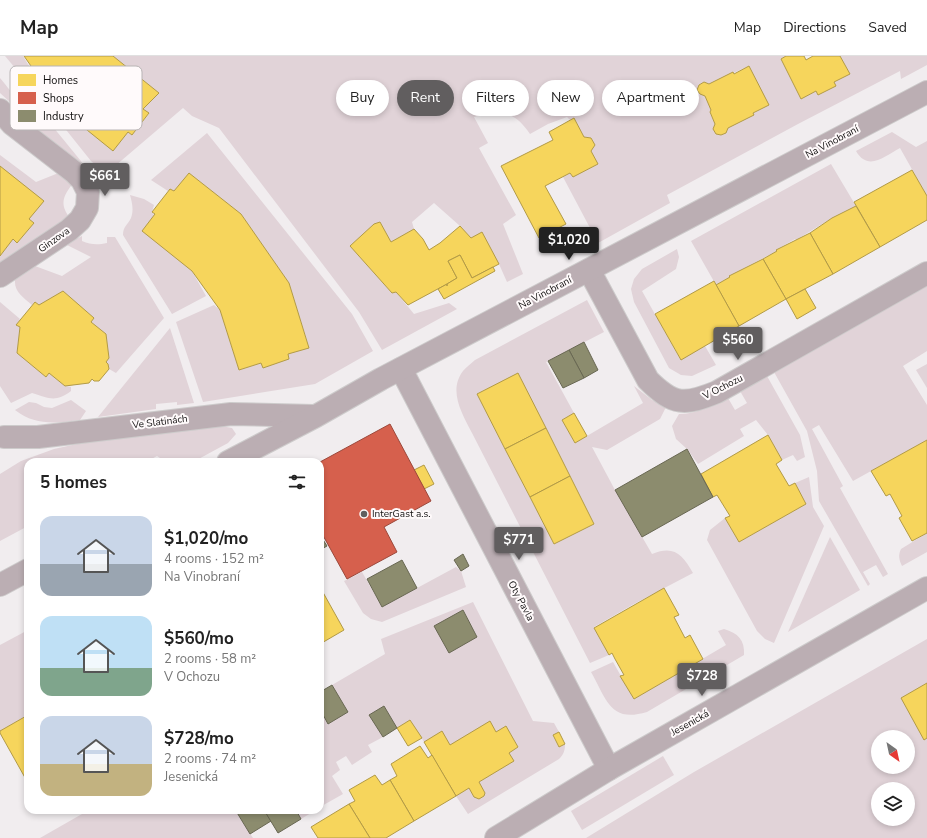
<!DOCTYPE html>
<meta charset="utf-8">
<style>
body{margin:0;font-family:"Nunito Sans",sans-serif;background:#f6f6f6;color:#222;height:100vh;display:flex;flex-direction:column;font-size:15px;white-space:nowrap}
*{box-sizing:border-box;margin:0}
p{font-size:13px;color:#767676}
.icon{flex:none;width:22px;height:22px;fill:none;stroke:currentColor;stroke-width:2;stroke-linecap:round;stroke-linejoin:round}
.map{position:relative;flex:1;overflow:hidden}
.panel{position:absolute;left:24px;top:402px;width:300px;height:356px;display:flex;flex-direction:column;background:#fff;border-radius:12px;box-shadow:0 2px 6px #0003}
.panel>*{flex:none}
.guide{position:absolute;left:336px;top:24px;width:380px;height:36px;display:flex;gap:8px}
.needle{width:26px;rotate:147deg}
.buttons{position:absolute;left:871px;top:674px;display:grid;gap:8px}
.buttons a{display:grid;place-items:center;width:44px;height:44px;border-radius:50%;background:#fff;box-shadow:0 2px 6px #0003;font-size:20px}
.price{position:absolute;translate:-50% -34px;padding:0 9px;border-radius:4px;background:#615e5f;color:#fff;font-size:13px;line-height:26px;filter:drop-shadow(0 1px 2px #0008)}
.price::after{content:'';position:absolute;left:50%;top:24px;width:12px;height:9px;margin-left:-6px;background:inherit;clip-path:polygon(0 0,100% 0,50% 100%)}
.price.selected{background:#222;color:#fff}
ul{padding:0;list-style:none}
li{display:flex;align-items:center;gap:12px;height:100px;padding:0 16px}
li span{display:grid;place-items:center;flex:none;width:112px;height:80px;border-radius:12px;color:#555}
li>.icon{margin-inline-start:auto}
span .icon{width:48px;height:48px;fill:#fffc;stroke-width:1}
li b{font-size:17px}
h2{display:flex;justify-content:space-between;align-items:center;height:48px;padding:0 16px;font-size:17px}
.tag{padding:0 14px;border-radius:18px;background:#fff;box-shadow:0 2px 6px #0003;font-size:14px;line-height:36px}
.tag.selected{background:#615e5f;color:#fff}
header{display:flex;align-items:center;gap:24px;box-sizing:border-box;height:56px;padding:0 20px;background:#fff;border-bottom:1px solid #e0e0e0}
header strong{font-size:19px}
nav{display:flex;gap:22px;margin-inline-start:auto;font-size:14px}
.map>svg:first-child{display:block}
.green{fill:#e1d3d8;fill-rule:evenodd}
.homes{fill:#f6d55c;stroke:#b29a46}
.shops{fill:#d6604d;stroke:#9c483b}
.industry{fill:#8c8c6e;stroke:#686752}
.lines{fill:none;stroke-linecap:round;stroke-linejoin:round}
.minor-casing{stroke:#cdcbcb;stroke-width:24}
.minor{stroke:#bbaeb3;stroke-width:22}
.poi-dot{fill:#615e5f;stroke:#fffafb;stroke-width:1.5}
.labels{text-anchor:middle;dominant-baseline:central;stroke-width:4;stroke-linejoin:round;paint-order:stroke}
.street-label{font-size:10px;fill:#131111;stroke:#fffafb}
.poi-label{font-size:10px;fill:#131111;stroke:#fffafb;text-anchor:start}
.key{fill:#fffafb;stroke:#b8b4b5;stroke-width:1}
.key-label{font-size:11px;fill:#131111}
</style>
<header>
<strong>Map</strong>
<nav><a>Map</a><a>Directions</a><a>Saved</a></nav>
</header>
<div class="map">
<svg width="927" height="782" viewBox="0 0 927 782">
<rect width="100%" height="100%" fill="#f1edef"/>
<g class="green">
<polygon points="5,0 23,0 37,23 31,26 26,25"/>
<path d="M 113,0 L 786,0 L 781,3 L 801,43 L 816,35 L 818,39 L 836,30 L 834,26 L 850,18 L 840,0 L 927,0 L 927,9 L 901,23 L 900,15 L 798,68 L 667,139 L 670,147 L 598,187 L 563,121 L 570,117 L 573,121 L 598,108 L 591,95 L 595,89 L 591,82 L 584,81 L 574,62 L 570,64 L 567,61 L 548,68 L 530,78 C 515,55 500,53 474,61 L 488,87 L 479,92 L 516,159 L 503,168 L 523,218 L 507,226 L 499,208 L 471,182 L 460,170 L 434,147 L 412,166 L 414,173 L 391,186 L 380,166 L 374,169 L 350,190 L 392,237 L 396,236 L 414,258 L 449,247 L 457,253 L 382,294 L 359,256 L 219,72 L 192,60 L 183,52 L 108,116 L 100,113 L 91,105 L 47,50 L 54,46 L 113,94 L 128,76 L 132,79 L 149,58 L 143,53 L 159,37 ZM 749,10 L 768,49 L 728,72 L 726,77 L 721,79 L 716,78 L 713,73 L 715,68 L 710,57 L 711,54 L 705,40 L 700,38 L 697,34 L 699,29 L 704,26 L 709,28 Z"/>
<path d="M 0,22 C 9,32 17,48 31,43 L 35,49 L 22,57 L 0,37 Z"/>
<polygon points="40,55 85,110 23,65"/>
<path d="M 892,76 L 916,91 L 927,85 L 927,140 L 900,92 C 885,100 868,116 856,95 Z"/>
<polygon points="207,77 352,258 373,295 315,328 203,346 176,266 214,249 220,254 239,314 261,307 263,312 289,303 288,298 309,291 289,227 241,158 189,117 174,135 170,133 168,135 151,124"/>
<path d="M 0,99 L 36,126 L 61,116 L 74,126 C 63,140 59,148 70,162 L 0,207 L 0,200 L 13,183 L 17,187 L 34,167 L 29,163 L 0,110 Z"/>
<polygon points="831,108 856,150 832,162 796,184 795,183 776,194 777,195 729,220 730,221 716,229 691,185"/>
<path d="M 130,139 L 144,143 L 154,149 L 152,156 L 192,215 L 206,240 L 172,258 L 123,179 C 123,170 128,169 131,162 C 134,154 132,146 130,139 Z"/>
<path d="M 82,180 L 82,185 C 91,189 98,189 107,187 L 107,181 L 115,181 L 164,262 L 116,317 L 109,313 L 108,308 L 106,306 L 109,302 L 106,278 L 91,266 L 94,262 L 63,235 L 39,249 L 35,246 L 32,249 C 23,241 14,236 15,224 L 35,210 L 62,220 L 91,201 L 67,189 L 72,185 Z"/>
<polygon points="677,193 679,201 676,213 642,235 680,303 705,290 716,309 692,320 681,319 669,312 634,246 631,233 634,223 642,213"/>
<polygon points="927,228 927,295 903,310 927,349 927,384 853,425 819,369 812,373 843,430 840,432 888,518 883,521 876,509 863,516 870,528 868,530 819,445 817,415 807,375 774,316"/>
<path d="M 587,244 L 604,276 L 546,306 L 574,357 L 562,364 L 575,387 L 643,347 L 634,330 L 652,344 L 666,351 L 660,363 L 607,394 L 592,391 L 615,434 L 652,498 C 674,489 682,498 693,517 L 634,548 L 594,571 L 609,599 L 590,607 L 472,377 C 462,357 448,335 463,315 C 466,311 471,308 475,304 ZM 477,338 L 546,372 L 594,468 L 554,488 Z"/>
<path d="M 0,246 L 20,263 L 17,269 L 20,271 L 17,297 L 46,321 L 49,317 L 65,330 L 71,331 L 71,335 C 55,347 49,342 32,337 L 11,347 L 0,330 Z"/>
<polygon points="170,272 194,347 177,349 177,346 156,348 156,353 98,361"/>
<polygon points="927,308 927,332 916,314"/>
<path d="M 767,320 L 800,379 L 805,401 L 797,405 L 793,399 L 782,404 L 768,379 L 756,364 L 740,373 L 744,380 L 698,408 L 687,393 L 676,383 L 672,370 L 679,358 C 696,358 712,350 728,342 L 735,354 L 747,347 L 740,335 Z"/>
<path d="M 71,344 L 86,355 L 80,364 C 57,367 35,370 15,354 L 29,346 L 36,347 L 44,351 L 52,352 Z"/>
<polygon points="221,370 232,372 236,378 228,387 193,406 166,406 157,400 146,406 28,406 28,470 0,485 0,418 21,405 54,393 109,381"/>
<polygon points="809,421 813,451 824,470 774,587 765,583 757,575 707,484 710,474 725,462 739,486 806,448 795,427"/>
<path d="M 927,477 L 927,496 L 902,510 C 899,504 898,499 901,493 Z"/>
<polygon points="830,481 860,534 788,576"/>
<polygon points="456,511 461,515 466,531 382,566 371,563 363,557 344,525 362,516 382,551"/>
<path d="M 473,546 L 533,665 L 554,667 L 559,676 L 553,680 L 559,691 L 565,688 C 565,694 564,698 559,703 L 468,758 L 456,740 L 469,732 L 484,740 L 485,737 L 479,726 L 513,705 L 509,697 L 518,691 L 506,671 L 496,676 L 450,689 L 424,686 L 410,664 L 397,672 L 384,650 L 370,659 L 383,681 L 368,689 L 372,696 L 352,709 L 346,700 L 336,706 L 340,714 L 332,720 L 343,738 L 320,751 L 320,653 L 328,667 L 348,656 L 332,629 L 385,598 L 381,583 ZM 463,554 L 477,580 L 449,597 L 435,570 Z"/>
<path d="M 724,573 C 738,577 745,584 744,599 L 647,656 C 610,667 607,644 591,616 L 613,606 L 634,643 L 726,589 L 718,575 Z"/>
<polygon points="28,574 28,659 0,675 0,589"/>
<path d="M 927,583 L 927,782 L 586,782 L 694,716 ZM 878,681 L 908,681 L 908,711 L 878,711 ZM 878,733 L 908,733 L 908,763 L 878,763 Z"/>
<polygon points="663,700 674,719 582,774 571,755"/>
<polygon points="89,754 238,754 236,756 253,782 40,782"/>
<polygon points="296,754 316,754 301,763"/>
</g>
<g class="homes">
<polygon points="24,0 113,0 159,37 143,53 149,57 132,79 128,76 113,95 61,53"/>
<polygon points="786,0 804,0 806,4 813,0 840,0 850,18 834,26 836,30 818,39 816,35 801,43 781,3"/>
<polygon points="749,10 769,49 753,57 754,59 728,72 726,77 721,79 716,78 713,73 715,68 710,56 711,54 705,40 700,38 697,34 699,29 704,26 709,28 733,16 734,18"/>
<polygon points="574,62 584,81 591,82 595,89 591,95 598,108 573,121 570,117 545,130 566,168 539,182 501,110 553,84 549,76"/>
<polygon points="0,110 44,145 29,163 34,167 17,187 13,183 0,200"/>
<polygon points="912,114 927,140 927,164 880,191 854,146"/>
<polygon points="189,117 241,158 289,227 309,292 288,298 289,303 263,312 261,307 239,314 220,254 192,215 142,175 155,158 152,156 170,133 174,135"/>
<polygon points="856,150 880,191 833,218 810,177 832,162"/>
<polygon points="380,166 391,186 414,173 423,183 429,194 440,187 460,170 471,182 482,176 499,208 472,222 460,199 448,205 457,222 447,228 447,230 447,228 408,249 396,236 392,237 350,190 374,168"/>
<polygon points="810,177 833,218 786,243 763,203 777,195 776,194"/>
<polygon points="460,199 472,222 493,211 495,215 444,243 438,233 447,228 447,230 447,228 457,222 448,205"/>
<polygon points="763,203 786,243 739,270 716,229 730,221 729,220"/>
<polygon points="714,225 739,270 681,304 655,258"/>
<polygon points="805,233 816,252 797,263 786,243"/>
<polygon points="63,235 94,262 91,266 106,278 109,302 106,306 108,308 109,313 99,325 94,325 92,323 89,327 65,330 49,317 46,321 17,297 20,271 16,269 35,246 39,249"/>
<polygon points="518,317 546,372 505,393 477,338"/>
<polygon points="574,357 587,380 575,387 562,364"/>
<polygon points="546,372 570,420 530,441 505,393"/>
<polygon points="768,379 782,404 776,408 789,430 795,427 806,448 739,486 725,462 730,460 717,439 713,441 701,418"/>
<polygon points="927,384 927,477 912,485 899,462 902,460 890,438 886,440 871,415"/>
<polygon points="424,409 434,428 424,433 414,414"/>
<polygon points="570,420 594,468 554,488 530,441"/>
<polygon points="320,531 344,574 320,588"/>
<polygon points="664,532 679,559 674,561 685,582 690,579 703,603 634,643 620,620 624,619 615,603 612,597 609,599 594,572"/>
<polygon points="927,627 927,682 924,684 901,642"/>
<polygon points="28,659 28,727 0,677 0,675"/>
<polygon points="410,664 422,682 408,690 397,672"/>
<polygon points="490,665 496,676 506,670 518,691 509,697 514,705 479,726 485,737 484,740 479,743 474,741 469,732 456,740 424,686 442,675 450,689"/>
<polygon points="559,676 565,688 559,691 553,679"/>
<polygon points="420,690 428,702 432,699 456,740 414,765 390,724 397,720 391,708"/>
<polygon points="375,719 382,729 390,724 414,765 386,782 370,782 349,748 355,745 349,734"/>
<polygon points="349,748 370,782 318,782 311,771"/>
</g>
<polygon class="shops" points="390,368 431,445 384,471 397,496 347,523 320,474 320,406"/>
<g class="industry">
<polygon points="584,286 598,314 584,322 569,294"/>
<polygon points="569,294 584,322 563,332 548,305"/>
<polygon points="687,393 713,441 642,481 615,434"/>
<polygon points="320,479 327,490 320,494"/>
<polygon points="463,498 469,510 461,515 454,504"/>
<polygon points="402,504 417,532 382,551 367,523"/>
<polygon points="463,554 477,581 449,597 434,570"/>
<polygon points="332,629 348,656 328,668 320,653 320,636"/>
<polygon points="384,650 397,672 383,681 369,659"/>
<polygon points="238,754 264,754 271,765 250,778 236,755"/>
<polygon points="264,754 296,754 301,763 278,777"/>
</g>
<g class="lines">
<g class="minor-casing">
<g id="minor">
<polyline points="0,54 12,68 74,116 82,124 88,136 87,152 80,164 69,174 0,220"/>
<path d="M 589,214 L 648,324 C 674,350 685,349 717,336 L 927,217"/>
<polyline points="401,313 609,713"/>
<polyline points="4,381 38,381 231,358 314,360"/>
<polyline points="228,406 316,360 381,323 927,36"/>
<polyline points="0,529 28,514"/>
<polyline points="496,782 609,713 927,532"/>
</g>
</g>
<use href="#minor" class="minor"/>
</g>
<circle class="poi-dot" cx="364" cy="458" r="4"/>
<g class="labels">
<g class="street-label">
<text transform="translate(832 86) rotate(-28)">Na Vinobraní</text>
<text transform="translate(54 184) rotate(-35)">Ginzova</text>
<text transform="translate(545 237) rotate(-28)">Na Vinobraní</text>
<text transform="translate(723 331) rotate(-27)">V Ochozu</text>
<text transform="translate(160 366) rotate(-7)">Ve Slatinách</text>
<text transform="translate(521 545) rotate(62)">Oty Pavla</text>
<text transform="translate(690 667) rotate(-29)">Jesenická</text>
</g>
<g class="poi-label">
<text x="372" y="458">InterGast a.s.</text>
</g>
</g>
<rect x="10" y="10" width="132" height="64" rx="6" class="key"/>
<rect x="18" y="18" width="18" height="12" fill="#f6d55c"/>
<rect x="18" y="36" width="18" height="12" fill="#d6604d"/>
<rect x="18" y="54" width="18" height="12" fill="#8c8c6e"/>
<g class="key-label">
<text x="43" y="28">Homes</text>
<text x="43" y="46">Shops</text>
<text x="43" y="64">Industry</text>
</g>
</svg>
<div class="buttons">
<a><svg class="needle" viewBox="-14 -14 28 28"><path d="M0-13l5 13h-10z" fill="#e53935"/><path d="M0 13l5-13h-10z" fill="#767676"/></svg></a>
<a><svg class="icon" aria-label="layers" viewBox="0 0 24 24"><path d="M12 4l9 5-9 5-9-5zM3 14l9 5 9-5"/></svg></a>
</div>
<b class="price" style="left:105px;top:141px">$661</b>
<b class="price selected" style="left:569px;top:205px">$1,020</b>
<b class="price" style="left:738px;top:305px">$560</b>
<b class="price" style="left:519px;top:505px">$771</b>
<b class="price" style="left:702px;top:641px">$728</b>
<div class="guide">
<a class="tag">Buy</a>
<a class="tag selected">Rent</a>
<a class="tag">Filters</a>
<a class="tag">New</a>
<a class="tag">Apartment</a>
</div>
<section class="panel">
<h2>5 homes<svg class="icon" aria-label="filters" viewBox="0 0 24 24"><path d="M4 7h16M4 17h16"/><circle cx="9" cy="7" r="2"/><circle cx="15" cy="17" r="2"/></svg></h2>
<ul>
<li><span style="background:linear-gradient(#c9d6e8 60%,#9aa5b1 0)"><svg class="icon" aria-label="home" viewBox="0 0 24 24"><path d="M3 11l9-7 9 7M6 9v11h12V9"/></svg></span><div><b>$1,020/mo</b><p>4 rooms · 152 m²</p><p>Na Vinobraní</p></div></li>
<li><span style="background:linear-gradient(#bfe0f5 65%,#7fa58c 0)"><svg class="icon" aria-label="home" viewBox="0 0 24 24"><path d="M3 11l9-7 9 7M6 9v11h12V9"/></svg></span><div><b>$560/mo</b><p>2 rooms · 58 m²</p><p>V Ochozu</p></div></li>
<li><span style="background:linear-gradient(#c9d6e8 60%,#c2b280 0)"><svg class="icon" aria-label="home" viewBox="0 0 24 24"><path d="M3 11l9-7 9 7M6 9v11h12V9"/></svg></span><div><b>$728/mo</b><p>2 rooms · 74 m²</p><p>Jesenická</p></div></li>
</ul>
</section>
</div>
